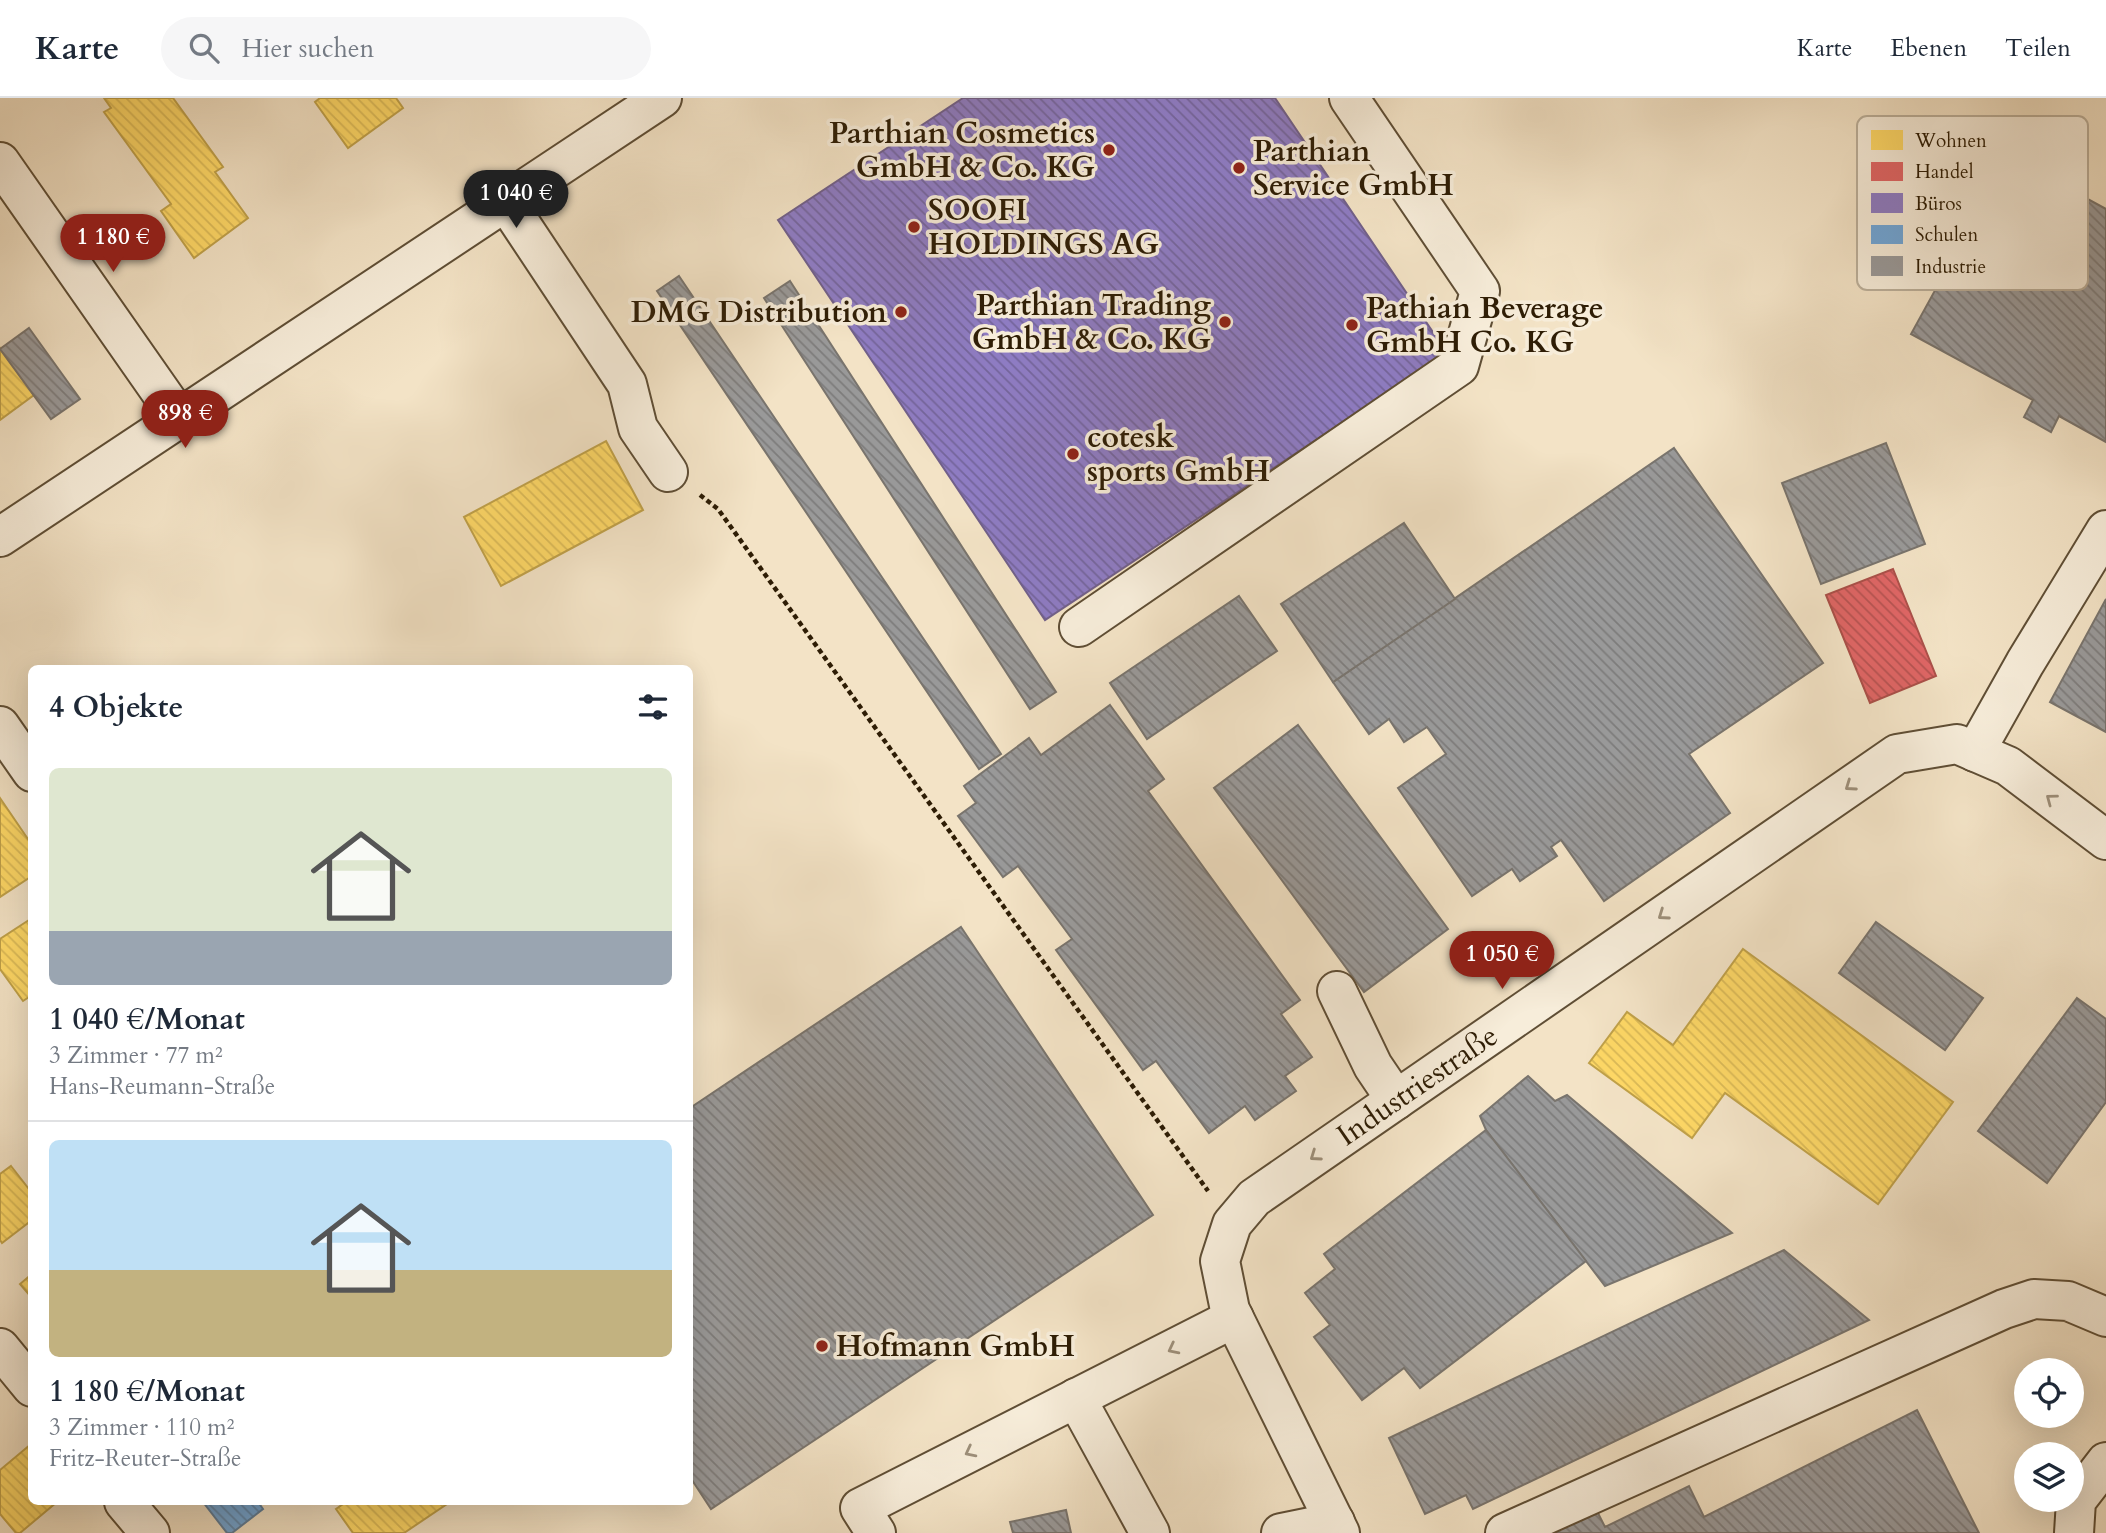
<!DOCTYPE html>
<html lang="de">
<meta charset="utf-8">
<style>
body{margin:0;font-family:Cardo,serif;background:#f6f6f7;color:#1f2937;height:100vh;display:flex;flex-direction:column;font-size:26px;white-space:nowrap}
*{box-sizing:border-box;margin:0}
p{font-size:23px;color:#747a83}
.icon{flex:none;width:38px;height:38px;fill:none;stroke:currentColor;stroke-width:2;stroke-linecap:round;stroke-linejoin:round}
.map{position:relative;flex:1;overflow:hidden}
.panel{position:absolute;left:28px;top:567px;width:665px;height:840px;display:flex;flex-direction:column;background:#fff;border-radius:10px;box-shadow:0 7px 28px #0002}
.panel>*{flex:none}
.tools{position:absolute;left:2014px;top:1260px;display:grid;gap:14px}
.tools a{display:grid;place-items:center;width:70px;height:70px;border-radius:50%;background:#fff;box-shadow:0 7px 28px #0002;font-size:35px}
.price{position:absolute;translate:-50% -60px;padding:0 16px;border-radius:24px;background:#8f2418;color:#fff;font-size:23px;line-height:46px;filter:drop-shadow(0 2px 4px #0008)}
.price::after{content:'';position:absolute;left:50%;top:42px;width:21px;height:16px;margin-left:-10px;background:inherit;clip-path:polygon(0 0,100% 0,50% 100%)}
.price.selected{background:#222;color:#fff}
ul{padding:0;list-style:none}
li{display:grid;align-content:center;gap:14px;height:371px;padding:0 21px}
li+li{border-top:2px solid #e0e1e3}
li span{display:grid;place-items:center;height:217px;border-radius:10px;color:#555}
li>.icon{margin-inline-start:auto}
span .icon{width:126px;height:126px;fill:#fffc;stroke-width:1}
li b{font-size:30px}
h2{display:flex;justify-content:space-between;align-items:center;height:84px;padding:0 21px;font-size:30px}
header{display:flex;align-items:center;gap:42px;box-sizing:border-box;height:98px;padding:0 35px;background:#fff;border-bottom:2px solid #e0e1e3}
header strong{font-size:33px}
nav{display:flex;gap:38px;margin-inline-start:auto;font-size:24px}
.search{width:490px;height:63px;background:#f6f6f7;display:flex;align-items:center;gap:18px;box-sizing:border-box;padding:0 24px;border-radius:38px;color:#747a83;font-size:26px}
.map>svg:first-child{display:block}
.homes{fill:url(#homes-back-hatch);stroke:#c0a149;stroke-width:2}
.shops{fill:url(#shops-back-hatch);stroke:#ab5049;stroke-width:2}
.offices{fill:url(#offices-back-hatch);stroke:#71608a;stroke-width:2}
.schools{fill:url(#schools-back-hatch);stroke:#5c7e9c;stroke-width:2}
.industry{fill:url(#industry-back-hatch);stroke:#79746d;stroke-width:2}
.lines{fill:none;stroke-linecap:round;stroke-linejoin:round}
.minor-casing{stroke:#5f4e35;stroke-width:42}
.path{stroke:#2e1d05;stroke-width:4.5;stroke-dasharray:5 3.5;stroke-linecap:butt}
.minor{stroke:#f7edda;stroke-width:38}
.oneway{stroke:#9d8f7a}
.poi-dot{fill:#8f2418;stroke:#f7edda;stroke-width:2.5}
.labels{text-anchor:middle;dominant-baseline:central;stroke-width:7;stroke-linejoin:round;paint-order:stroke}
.poi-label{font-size:30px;font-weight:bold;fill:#2e1d05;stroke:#f7edda;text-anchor:start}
.street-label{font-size:30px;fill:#2e1d05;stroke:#f7edda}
.key{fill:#f7edda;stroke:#bbaf9a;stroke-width:2}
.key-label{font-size:19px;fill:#2e1d05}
</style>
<header>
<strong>Karte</strong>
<div class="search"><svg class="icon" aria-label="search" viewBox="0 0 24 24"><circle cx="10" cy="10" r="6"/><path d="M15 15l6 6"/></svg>Hier suchen</div>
<nav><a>Karte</a><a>Ebenen</a><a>Teilen</a></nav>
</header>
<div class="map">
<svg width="2106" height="1435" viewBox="0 0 2106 1435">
<defs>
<pattern id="homes-back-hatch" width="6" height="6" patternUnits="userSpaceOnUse" patternTransform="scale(1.75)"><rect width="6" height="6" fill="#ffd966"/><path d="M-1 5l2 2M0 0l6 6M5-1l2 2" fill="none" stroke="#dbba57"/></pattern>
<pattern id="shops-back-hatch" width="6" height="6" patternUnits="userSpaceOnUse" patternTransform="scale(1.75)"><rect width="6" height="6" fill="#e06666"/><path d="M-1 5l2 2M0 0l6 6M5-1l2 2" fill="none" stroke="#b65352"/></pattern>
<pattern id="offices-back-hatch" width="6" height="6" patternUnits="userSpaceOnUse" patternTransform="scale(1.75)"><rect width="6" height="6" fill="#8e7cc3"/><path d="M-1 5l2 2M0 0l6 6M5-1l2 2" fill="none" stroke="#74659c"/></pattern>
<pattern id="schools-back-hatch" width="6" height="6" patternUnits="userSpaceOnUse" patternTransform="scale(1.75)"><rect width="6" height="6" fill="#6fa8dc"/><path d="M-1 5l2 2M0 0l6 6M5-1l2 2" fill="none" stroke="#5c88b0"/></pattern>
<pattern id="industry-back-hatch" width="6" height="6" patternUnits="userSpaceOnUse" patternTransform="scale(1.75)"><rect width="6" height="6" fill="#999"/><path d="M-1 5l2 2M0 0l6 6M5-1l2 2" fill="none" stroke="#7d7c7b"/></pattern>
</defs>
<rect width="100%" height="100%" fill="#f3e3c6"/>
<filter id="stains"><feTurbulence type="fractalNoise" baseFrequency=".00286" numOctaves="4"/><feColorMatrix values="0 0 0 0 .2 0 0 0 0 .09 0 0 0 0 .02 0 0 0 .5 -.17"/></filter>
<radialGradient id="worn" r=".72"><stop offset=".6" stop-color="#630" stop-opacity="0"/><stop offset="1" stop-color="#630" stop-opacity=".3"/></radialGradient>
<g class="homes">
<polygon points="104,0 173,0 223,69 215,74 248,120 194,160 161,113 171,106 104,14 111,10"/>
<polygon points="320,0 396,0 403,10 348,50 315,4"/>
<polygon points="0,250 34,297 0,322"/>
<polygon points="606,343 643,412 501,488 464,419"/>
<polygon points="0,700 32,747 32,778 0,799"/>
<polygon points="32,820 32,897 23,903 0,871 0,841"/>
<polygon points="1743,851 1953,1004 1878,1106 1725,995 1692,1040 1589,965 1627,914 1673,947"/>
<polygon points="11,1068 32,1095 32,1122 2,1145 0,1142 0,1076"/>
<polygon points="32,1176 32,1200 20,1186"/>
<polygon points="31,1346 32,1404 57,1404 20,1435 16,1435 0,1416 0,1372"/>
<polygon points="346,1404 450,1404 404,1435 353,1435 336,1411"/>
</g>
<polygon class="shops" points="1893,471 1936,578 1870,605 1826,497"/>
<polygon class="offices" points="963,0 1275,0 1447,255 1045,522 778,122"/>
<polygon class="schools" points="203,1404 258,1404 263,1411 232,1435 227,1435"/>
<g class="industry">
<polygon points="2009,58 2106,111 2106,344 2059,318 2051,334 2024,319 2033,302 1911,236"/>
<polygon points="679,178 1001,656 979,671 657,193"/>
<polygon points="790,183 1056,594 1030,611 764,200"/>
<polygon points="29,230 80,301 51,321 0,251"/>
<polygon points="1886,345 1925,446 1821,486 1782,385"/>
<polygon points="1674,350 1823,565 1689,656 1730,715 1604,803 1561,742 1551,749 1557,758 1520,783 1512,771 1472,798 1398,690 1446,656 1427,629 1404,644 1389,621 1369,636 1333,584"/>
<polygon points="1404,425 1455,501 1333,584 1281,506"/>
<polygon points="1239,498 1277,553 1147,641 1110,585"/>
<polygon points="2106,501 2106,634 2050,604"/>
<polygon points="1110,607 1164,681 1148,693 1300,902 1281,916 1312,959 1285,978 1296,993 1255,1022 1245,1008 1209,1035 1156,963 1143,972 1056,852 1072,841 1018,768 1003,779 958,718 976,705 964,688 1029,640 1041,657"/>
<polygon points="1298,627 1448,831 1364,894 1214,690"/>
<polygon points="1876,824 1983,900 1945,952 1839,875"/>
<polygon points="961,829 1153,1117 711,1411 690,1379 690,1010"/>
<polygon points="2077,900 2106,921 2106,1004 2047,1085 1978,1033"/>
<polygon points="1528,978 1555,1003 1567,997 1732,1135 1605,1188 1486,1032 1480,1018"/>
<polygon points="1486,1032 1586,1163 1420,1290 1404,1270 1362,1302 1314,1239 1330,1227 1305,1195 1335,1171 1324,1156"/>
<polygon points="1784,1152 1869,1222 1473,1411 1466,1397 1425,1416 1389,1340"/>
<polygon points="1917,1312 1979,1435 1528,1435 1592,1403 1605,1429 1689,1388 1704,1419"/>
<polygon points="1066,1412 1071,1435 1013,1435 1010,1424"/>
</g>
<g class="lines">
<g class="minor-casing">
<g id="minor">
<polyline points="0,64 179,320"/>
<polyline points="506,104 627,286 638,330 668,374"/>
<polyline points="0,439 662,0"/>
<polyline points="1079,529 1459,268 1480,193 1349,0"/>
<polyline points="0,628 32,674"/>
<polyline points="1975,654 2025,565 2106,432"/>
<polyline points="1337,893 1373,968 1396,1002"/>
<polyline points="0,1250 32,1289"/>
<polyline points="1076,1300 1150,1435"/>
<polyline points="124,1404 150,1435"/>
<polyline points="876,1435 860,1410 1234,1220"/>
<polyline points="1281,1435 1335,1424"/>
<path id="s1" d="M 1340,1435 L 1230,1212 L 1220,1163 L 1232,1126 L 1254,1100 L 1897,656 L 1957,646 L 2008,668 L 2106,742"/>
<polyline points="1505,1435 2004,1211 2034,1201 2068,1203 2106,1219"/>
<polyline points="2074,1435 2076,1403 2106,1364"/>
</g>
</g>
<polyline class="path" points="700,397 718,411 1208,1093"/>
<use href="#minor" class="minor"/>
</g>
<defs><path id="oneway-chevron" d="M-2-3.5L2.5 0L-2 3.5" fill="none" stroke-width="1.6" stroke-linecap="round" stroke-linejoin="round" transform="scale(1.75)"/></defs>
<g class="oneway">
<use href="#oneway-chevron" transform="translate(1850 688) rotate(145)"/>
<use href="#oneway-chevron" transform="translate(2051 701) rotate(-143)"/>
<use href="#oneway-chevron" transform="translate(1663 817) rotate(145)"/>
<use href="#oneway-chevron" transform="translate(1315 1058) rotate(145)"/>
<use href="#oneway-chevron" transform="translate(1173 1251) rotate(153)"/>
<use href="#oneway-chevron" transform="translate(970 1354) rotate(153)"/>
</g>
<g class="poi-dot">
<circle cx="1109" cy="52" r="7"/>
<circle cx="1239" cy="70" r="7"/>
<circle cx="914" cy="129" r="7"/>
<circle cx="901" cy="214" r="7"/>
<circle cx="1225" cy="224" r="7"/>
<circle cx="1352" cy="227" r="7"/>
<circle cx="1073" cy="356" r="7"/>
<circle cx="822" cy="1248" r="7"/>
</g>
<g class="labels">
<g class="poi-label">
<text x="1095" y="35" text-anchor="end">Parthian Cosmetics<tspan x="1095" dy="34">GmbH &amp; Co. KG</tspan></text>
<text x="1253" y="53">Parthian<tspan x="1253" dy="34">Service GmbH</tspan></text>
<text x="928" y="112">SOOFI<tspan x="928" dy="34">HOLDINGS AG</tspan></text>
<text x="1211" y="207" text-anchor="end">Parthian Trading<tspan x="1211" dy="34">GmbH &amp; Co. KG</tspan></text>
<text x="1366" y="210">Pathian Beverage<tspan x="1366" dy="34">GmbH Co. KG</tspan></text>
<text x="887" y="214" text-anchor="end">DMG Distribution</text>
<text x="1087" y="339">cotesk<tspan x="1087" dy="34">sports GmbH</tspan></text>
<text x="836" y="1248">Hofmann GmbH</text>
</g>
<g class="street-label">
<text stroke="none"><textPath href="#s1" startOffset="570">Industriestraße</textPath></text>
</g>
</g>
<rect x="1857" y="18" width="231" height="174" rx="10" class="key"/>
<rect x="1871" y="32" width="32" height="20" fill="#ffd966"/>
<rect x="1871" y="64" width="32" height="19" fill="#e06666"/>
<rect x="1871" y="95" width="32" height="20" fill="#8e7cc3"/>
<rect x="1871" y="127" width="32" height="19" fill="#6fa8dc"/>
<rect x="1871" y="158" width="32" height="20" fill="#999"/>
<g class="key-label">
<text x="1915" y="49">Wohnen</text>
<text x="1915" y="80">Handel</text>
<text x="1915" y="112">Büros</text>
<text x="1915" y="143">Schulen</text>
<text x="1915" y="175">Industrie</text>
</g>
<rect width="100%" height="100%" filter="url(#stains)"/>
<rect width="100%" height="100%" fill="url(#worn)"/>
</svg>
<div class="tools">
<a><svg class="icon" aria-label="locate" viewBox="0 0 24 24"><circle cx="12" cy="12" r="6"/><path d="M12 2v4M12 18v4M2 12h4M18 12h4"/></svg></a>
<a><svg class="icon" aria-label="layers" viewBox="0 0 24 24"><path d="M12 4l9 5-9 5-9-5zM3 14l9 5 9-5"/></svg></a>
</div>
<b class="price selected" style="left:516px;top:132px">1 040 €</b>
<b class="price" style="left:113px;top:176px">1 180 €</b>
<b class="price" style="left:185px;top:352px">898 €</b>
<b class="price" style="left:1502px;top:893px">1 050 €</b>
<section class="panel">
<h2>4 Objekte<svg class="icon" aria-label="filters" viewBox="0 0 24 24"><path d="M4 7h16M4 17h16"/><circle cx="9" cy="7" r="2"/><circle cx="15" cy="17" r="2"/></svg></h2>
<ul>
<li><span style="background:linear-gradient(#dfe7d0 75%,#9aa5b1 0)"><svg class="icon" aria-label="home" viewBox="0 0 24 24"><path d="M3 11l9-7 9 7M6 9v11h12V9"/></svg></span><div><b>1 040 €/Monat</b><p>3 Zimmer · 77 m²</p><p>Hans-Reumann-Straße</p></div></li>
<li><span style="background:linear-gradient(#bfe0f5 60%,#c2b280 0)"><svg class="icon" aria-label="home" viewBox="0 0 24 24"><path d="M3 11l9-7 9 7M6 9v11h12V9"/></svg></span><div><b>1 180 €/Monat</b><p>3 Zimmer · 110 m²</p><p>Fritz-Reuter-Straße</p></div></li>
</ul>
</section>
</div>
